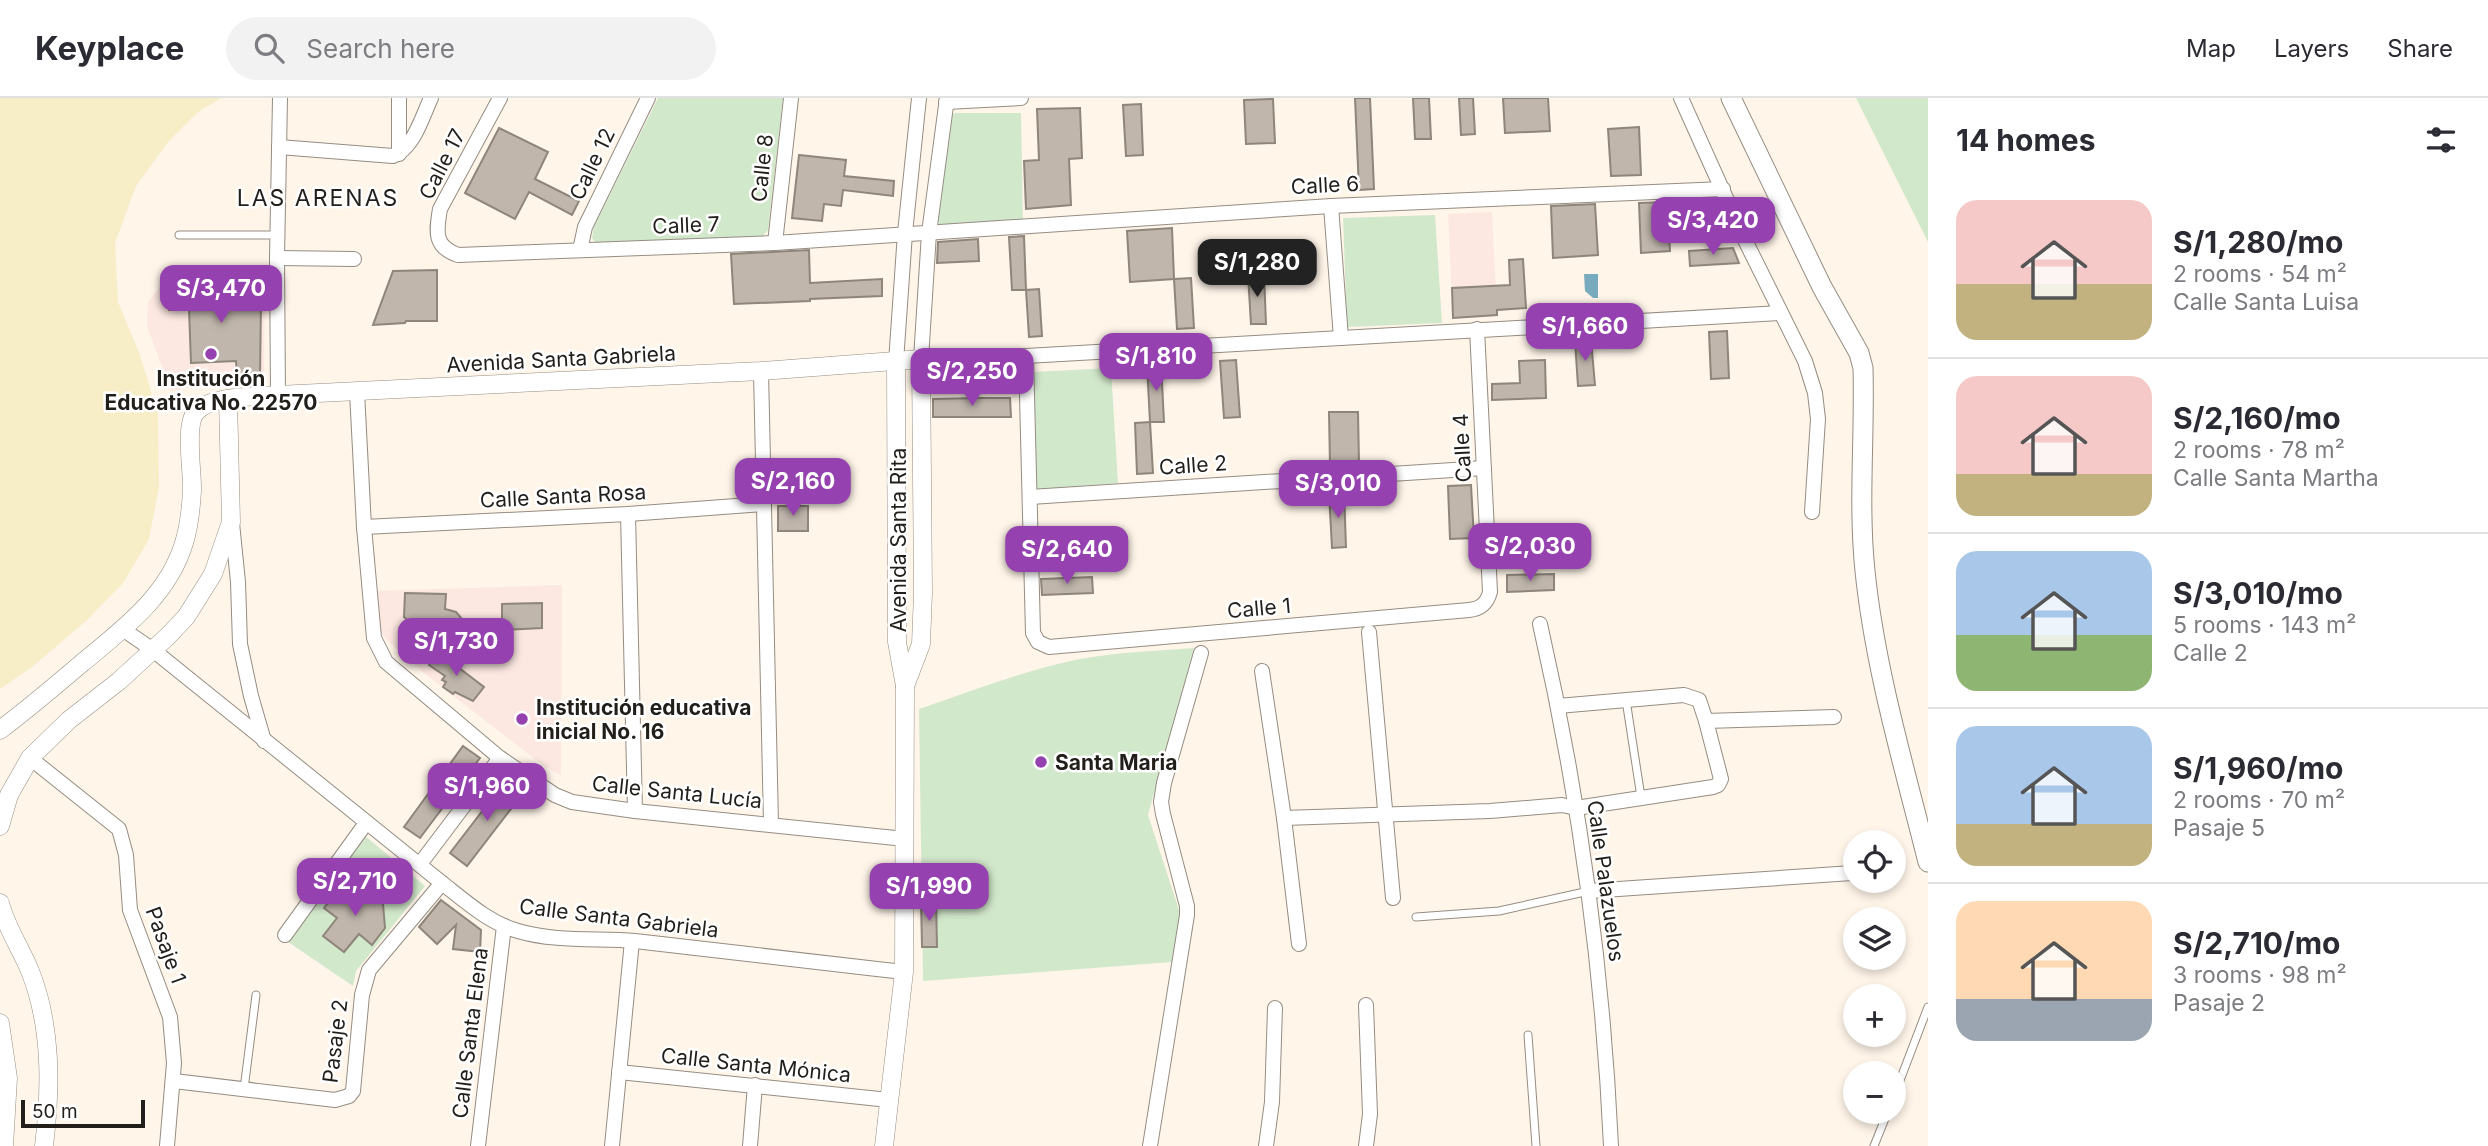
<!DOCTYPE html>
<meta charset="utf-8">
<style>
body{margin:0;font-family:Inter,sans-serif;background:#f2f2f3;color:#2b2b33;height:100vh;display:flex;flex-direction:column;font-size:26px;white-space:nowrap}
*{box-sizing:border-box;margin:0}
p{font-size:23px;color:#7c7c81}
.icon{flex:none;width:38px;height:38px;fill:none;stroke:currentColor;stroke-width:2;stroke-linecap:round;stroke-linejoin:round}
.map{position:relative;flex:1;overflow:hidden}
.details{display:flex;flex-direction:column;background:#fff;width:560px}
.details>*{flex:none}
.buttons{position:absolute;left:1843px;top:732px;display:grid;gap:14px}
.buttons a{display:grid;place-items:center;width:63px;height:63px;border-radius:50%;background:#fff;box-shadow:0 4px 10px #0003;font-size:35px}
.scale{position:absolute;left:21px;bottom:18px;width:124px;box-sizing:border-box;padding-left:7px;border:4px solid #221e1a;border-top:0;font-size:19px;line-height:24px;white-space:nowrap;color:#221e1a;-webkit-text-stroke:5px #fff;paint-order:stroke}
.price{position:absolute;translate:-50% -60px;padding:0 16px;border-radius:14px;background:#9541af;color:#fff;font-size:23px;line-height:46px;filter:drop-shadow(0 2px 4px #0008)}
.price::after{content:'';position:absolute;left:50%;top:42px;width:21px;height:16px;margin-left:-10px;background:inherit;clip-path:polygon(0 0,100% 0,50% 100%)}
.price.current{background:#222;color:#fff}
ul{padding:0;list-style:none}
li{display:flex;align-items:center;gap:21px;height:175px;padding:0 28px}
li+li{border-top:2px solid #e1e1e2}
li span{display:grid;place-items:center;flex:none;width:196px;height:140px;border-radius:21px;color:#555}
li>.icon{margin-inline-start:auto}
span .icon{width:84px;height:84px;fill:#fffc;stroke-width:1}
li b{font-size:30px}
h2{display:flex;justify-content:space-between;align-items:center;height:84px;padding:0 28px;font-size:30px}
header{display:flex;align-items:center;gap:42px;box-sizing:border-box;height:98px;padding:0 35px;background:#fff;border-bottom:2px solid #e1e1e2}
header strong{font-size:33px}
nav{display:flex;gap:38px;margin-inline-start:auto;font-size:24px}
.search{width:490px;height:63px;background:#f2f2f3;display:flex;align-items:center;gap:18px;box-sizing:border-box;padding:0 24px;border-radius:38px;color:#7c7c81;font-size:26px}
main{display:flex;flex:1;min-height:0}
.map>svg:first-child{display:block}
.education{fill:#fce7e1}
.green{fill:#d2e8cb;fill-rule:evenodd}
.sand{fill:#f7edc7}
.water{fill:#78abbe}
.building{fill:#c0b6ac;stroke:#8e857b;stroke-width:2}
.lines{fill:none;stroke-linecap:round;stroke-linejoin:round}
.service-casing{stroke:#958c82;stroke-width:9}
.minor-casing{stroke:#958c82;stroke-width:16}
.tertiary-casing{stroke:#958c82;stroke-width:19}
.secondary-casing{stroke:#958c82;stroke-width:21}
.service{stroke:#fff;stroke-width:7}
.minor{stroke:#fff;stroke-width:14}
.tertiary{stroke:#fff;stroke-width:18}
.secondary{stroke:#fff;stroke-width:19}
.poi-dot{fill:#9541af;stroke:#fff;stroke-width:2.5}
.labels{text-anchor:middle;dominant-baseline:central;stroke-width:5;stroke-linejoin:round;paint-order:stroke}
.street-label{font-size:21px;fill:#221e1a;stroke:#fff}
.poi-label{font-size:21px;font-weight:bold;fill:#221e1a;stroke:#fff;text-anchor:start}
.neighbourhood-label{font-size:23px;letter-spacing:2px;fill:#221e1a;stroke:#fff}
</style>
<header>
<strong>Keyplace</strong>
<div class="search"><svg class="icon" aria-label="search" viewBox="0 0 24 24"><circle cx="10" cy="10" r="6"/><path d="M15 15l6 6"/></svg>Search here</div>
<nav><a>Map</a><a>Layers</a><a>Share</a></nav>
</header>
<main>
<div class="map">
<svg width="1928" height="1048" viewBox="0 0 1928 1048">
<rect width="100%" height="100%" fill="#fff5e9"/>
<g class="education">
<polygon points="1492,114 1497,217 1453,220 1448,116"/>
<polygon points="265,179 264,284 197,288 171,293 147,228 148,204 165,182"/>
<polygon points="562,487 561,677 544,668 424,575 389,544 382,536 378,525 377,493"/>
</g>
<g class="green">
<polygon points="658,0 783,0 768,132 760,141 599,149 592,140 594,129"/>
<polygon points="1856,0 1928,0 1928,144"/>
<polygon points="955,15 1021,15 1023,123 947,129 939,126 936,120 948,19"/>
<polygon points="1435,117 1442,225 1347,229 1343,120"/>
<polygon points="1111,270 1118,385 1038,392 1035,389 1032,274"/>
<path d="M 1194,550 L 1148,717 L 1180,815 L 1172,864 L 923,883 L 919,611 C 972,593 1025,572 1080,561 C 1118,554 1156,553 1194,550 Z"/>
<path d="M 365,738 L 425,788 L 356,873 L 353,888 L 288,844 ZM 358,788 L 383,806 L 385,830 L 372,847 L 359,836 L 344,854 L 324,838 L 337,820 L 325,809 L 336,794 L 351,793 Z"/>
</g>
<polygon class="sand" points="0,0 221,0 198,14 168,44 136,88 115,145 118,204 140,257 158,317 159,389 149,441 123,485 87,522 32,569 0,591"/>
<polygon class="water" points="1584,176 1598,176 1598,200 1593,200 1585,193"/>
<g class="building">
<polygon points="1355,0 1370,0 1374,91 1359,92"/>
<polygon points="1413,0 1429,0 1431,41 1415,41"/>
<polygon points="1459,0 1473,0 1475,36 1461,37"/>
<polygon points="1503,0 1548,0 1550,33 1505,35"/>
<polygon points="1273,1 1275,45 1246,46 1244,2"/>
<polygon points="1141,6 1143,57 1126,58 1123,7"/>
<polygon points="1080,10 1082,60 1069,61 1071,107 1026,111 1024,63 1039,62 1037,11"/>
<polygon points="1639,29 1641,77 1611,78 1608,31"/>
<polygon points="499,30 548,54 535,81 579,103 572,117 529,94 515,121 465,95"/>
<polygon points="799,57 846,62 844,78 894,83 893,98 843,92 841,108 824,106 822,123 792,120"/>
<polygon points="1667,104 1670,153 1641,155 1639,105"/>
<polygon points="1595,106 1598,157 1553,160 1551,108"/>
<polygon points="1172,130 1174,181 1130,184 1127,133"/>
<polygon points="1024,138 1026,192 1012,192 1009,139"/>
<polygon points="978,141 979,163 937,165 938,144"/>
<polygon points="1733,150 1739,165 1690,168 1689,153"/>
<polygon points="809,152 810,185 882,181 882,198 810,201 810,203 734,206 731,156"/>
<polygon points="1523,161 1526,210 1497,212 1497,217 1453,220 1452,190 1510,187 1509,162"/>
<polygon points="437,172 437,223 406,223 405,225 373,227 393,173"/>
<polygon points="1264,176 1266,226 1251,226 1248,177"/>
<polygon points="1191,180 1194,230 1177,231 1174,181"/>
<polygon points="240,186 240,204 261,204 260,279 237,279 236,263 191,265 189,211 169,212 168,187"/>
<polygon points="1039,191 1042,238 1029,239 1026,192"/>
<polygon points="1727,233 1729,280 1711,281 1709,234"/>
<polygon points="1591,242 1595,287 1578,288 1575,243"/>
<polygon points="1236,262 1240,319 1224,320 1220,263"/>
<polygon points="1545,262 1546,300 1492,302 1492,286 1520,285 1519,263"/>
<polygon points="1161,265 1164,324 1150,324 1147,266"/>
<polygon points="980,300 1010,300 1011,319 933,319 933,301"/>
<polygon points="1329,314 1358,314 1359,366 1330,367"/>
<polygon points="1150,324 1153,375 1137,376 1135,325"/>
<polygon points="1471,387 1474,440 1450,441 1448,388"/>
<polygon points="1344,394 1346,449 1332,450 1329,395"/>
<rect x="778" y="408" width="30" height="25"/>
<polygon points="1554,476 1554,492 1507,494 1507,477"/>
<polygon points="1092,479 1093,495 1042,497 1041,481"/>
<polygon points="405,495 446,496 445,511 456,514 463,522 462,534 428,534 423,529 415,529 404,519"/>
<polygon points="542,505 542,530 502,532 502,506"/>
<polygon points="438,554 484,589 473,603 455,594 453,596 443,589 446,584 442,582 445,578 429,567"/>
<polygon points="463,648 480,660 420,740 404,729"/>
<polygon points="507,681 524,694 467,768 450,755"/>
<polygon points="358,788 383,806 385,830 372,847 359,836 344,854 323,838 337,820 324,810 336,794 351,793"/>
<polygon points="921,801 936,801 937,849 922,849"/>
<polygon points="441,802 481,832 480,854 453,851 456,827 437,846 419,829"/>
</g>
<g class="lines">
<g class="service-casing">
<g id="service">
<polyline points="179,137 277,137"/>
<polyline points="1626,602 1641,699"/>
<polyline points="1416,819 1499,813 1589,793"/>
<polyline points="1528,937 1536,1048"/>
<polyline points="244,991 256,897"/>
<polyline points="1894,998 1928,909"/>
<polyline points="1874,1048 1888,1013"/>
</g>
</g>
<g class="minor-casing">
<g id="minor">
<path d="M 500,0 L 440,111 C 436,134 434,149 458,157 L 775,145 L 1331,108 L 1723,91"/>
<polyline points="947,0 929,135 921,261 1026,258 1781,215"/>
<polyline points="1681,0 1744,140 1805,263 1815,295 1818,321 1812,414"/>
<polyline points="946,4 1021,0"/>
<path d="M 279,49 L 393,58 C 414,50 422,19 431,0"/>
<polyline points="399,56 399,0"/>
<polyline points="1331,108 1341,240"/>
<polyline points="775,145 791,0"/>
<polyline points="580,152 585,129 648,0"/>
<polyline points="277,160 354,161"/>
<path d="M 1026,258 L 1033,535 L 1038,544 L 1049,549 L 1469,512 C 1481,511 1487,505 1490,494 L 1477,231"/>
<polyline points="896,264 905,135 919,0"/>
<polyline points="761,273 771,726"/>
<polyline points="357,294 364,429 374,540 386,564 500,660 555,697 572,704 635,713 905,741"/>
<polyline points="278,297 277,160 280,0"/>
<polyline points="1030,399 1484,370"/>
<polyline points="628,416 635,713"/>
<polyline points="232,425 238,484 240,546 251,598 264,643"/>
<polyline points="364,429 628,416 763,406"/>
<path d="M 1540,526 C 1579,697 1603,872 1611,1048"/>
<path d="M 124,532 L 153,552 L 442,785 C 465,803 489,825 518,833 C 555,844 597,840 635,843 C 724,853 814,864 904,874"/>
<polyline points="1369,534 1393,800"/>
<polyline points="1262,573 1284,720 1490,713 1562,707 1576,710 1713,689 1718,687 1721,681 1706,623"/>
<polyline points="1558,608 1684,597 1699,602 1706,623 1834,619"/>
<polyline points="30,660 119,731 126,757 130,812 170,919 174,965 167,1048"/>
<polyline points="1284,720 1299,846"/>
<polyline points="420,766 500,660"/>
<polyline points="1589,793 1852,775"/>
<polyline points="285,837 366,725"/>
<polyline points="619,974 889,1002"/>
<polyline points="174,983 335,1002 349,998 353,993 362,897 369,872 442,785"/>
<polyline points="478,1048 504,828"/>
<polyline points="612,1048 632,843"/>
<polyline points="750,1048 755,987"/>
<polyline points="1150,1048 1187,817 1187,808 1163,716 1161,704 1164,685 1201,555"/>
<polyline points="1266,1048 1272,1004 1275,910"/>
<polyline points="1366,1048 1370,1016 1366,907"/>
</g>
</g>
<g class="tertiary-casing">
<g id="tertiary">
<path d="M 0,632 C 28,611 55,588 82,565 C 123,531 168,498 184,445 C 189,429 191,410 192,393 C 193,375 184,327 196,314 C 211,297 256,299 278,297 L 761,273 L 921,261 L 923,495 L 921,546 L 905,588"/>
<polyline points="0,728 9,697 30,660 69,622 119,583 168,538 186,519 213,476 231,424 228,301"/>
<path d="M 0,805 C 6,829 21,851 30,873 C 52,928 51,990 44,1048"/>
<polyline points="0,925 8,980 4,1048"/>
<polyline points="884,1048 904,874 905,588 897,544 896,264"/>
</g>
</g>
<g class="secondary-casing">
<path id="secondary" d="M 1731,0 L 1822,189 L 1859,255 L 1863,270 C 1865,338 1858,405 1865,473 C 1875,571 1904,668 1928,764"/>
</g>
<use href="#service" class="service"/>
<use href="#minor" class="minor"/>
<use href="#tertiary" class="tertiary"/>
<use href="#secondary" class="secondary"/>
</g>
<g class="poi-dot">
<circle cx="211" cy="256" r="7"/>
<circle cx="522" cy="621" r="7"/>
<circle cx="1041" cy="664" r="7"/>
</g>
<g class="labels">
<g class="street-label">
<text transform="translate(442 66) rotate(-63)">Calle 17</text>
<text transform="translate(592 66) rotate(-64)">Calle 12</text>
<text transform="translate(762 70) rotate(-84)">Calle 8</text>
<text transform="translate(1325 87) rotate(-3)">Calle 6</text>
<text transform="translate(686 127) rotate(-2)">Calle 7</text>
<text transform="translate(561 261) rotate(-3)">Avenida Santa Gabriela</text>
<text transform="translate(1462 350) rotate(-93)">Calle 4</text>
<text transform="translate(1193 367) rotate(-4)">Calle 2</text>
<text transform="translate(563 398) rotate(-3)">Calle Santa Rosa</text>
<text transform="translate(898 442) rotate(-90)">Avenida Santa Rita</text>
<text transform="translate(1259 510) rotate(-5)">Calle 1</text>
<text transform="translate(677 694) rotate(6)">Calle Santa Lucía</text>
<text transform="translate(1606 783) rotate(82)">Calle Palazuelos</text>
<text transform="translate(619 820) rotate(7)">Calle Santa Gabriela</text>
<text transform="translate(166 847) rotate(70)">Pasaje 1</text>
<text transform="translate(470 935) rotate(-83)">Calle Santa Elena</text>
<text transform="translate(335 943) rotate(-83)">Pasaje 2</text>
<text transform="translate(756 967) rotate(6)">Calle Santa Mónica</text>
</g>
<g class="poi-label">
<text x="211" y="280" text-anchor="middle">Institución<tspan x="211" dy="24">Educativa No. 22570</tspan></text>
<text x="536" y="609">Institución educativa<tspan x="536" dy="24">inicial No. 16</tspan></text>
<text x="1055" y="664">Santa Maria</text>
</g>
<g class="neighbourhood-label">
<text x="318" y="100">LAS ARENAS</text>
</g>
</g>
</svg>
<div class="buttons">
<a><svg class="icon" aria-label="locate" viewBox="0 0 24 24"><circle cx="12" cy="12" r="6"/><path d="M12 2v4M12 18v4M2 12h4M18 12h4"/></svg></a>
<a><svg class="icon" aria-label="layers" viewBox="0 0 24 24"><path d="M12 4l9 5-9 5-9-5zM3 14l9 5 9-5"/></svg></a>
<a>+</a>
<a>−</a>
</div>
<div class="scale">50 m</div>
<b class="price" style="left:1713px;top:159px">S/3,420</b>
<b class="price current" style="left:1257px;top:201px">S/1,280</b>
<b class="price" style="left:221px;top:227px">S/3,470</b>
<b class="price" style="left:1585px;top:265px">S/1,660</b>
<b class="price" style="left:1156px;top:295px">S/1,810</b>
<b class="price" style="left:972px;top:310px">S/2,250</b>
<b class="price" style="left:793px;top:420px">S/2,160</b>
<b class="price" style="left:1338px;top:422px">S/3,010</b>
<b class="price" style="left:1530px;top:485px">S/2,030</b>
<b class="price" style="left:1067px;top:488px">S/2,640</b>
<b class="price" style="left:456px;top:580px">S/1,730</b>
<b class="price" style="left:487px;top:725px">S/1,960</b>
<b class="price" style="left:355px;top:820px">S/2,710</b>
<b class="price" style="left:929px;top:825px">S/1,990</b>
</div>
<section class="details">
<h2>14 homes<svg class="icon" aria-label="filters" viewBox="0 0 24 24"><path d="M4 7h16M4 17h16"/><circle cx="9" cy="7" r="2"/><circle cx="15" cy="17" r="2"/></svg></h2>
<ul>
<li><span style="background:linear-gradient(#f6c9c9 60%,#c2b280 0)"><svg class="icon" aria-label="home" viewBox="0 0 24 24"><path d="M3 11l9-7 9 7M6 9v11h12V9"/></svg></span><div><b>S/1,280/mo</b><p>2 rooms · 54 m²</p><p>Calle Santa Luisa</p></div></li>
<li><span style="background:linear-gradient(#f6c9c9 70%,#c2b280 0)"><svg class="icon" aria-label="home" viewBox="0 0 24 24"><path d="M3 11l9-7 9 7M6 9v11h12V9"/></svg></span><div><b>S/2,160/mo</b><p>2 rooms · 78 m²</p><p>Calle Santa Martha</p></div></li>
<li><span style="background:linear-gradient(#a9c7e8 60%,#8fb573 0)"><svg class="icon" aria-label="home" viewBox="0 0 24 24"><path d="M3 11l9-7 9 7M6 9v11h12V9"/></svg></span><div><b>S/3,010/mo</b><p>5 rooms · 143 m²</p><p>Calle 2</p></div></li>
<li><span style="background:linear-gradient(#a9c7e8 70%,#c2b280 0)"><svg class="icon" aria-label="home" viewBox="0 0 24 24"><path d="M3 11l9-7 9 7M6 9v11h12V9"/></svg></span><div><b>S/1,960/mo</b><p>2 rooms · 70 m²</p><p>Pasaje 5</p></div></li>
<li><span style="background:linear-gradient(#ffd9b3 70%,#9aa5b1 0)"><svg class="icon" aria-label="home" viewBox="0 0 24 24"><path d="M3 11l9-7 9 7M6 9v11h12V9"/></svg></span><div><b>S/2,710/mo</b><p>3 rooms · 98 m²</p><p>Pasaje 2</p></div></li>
</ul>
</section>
</main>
